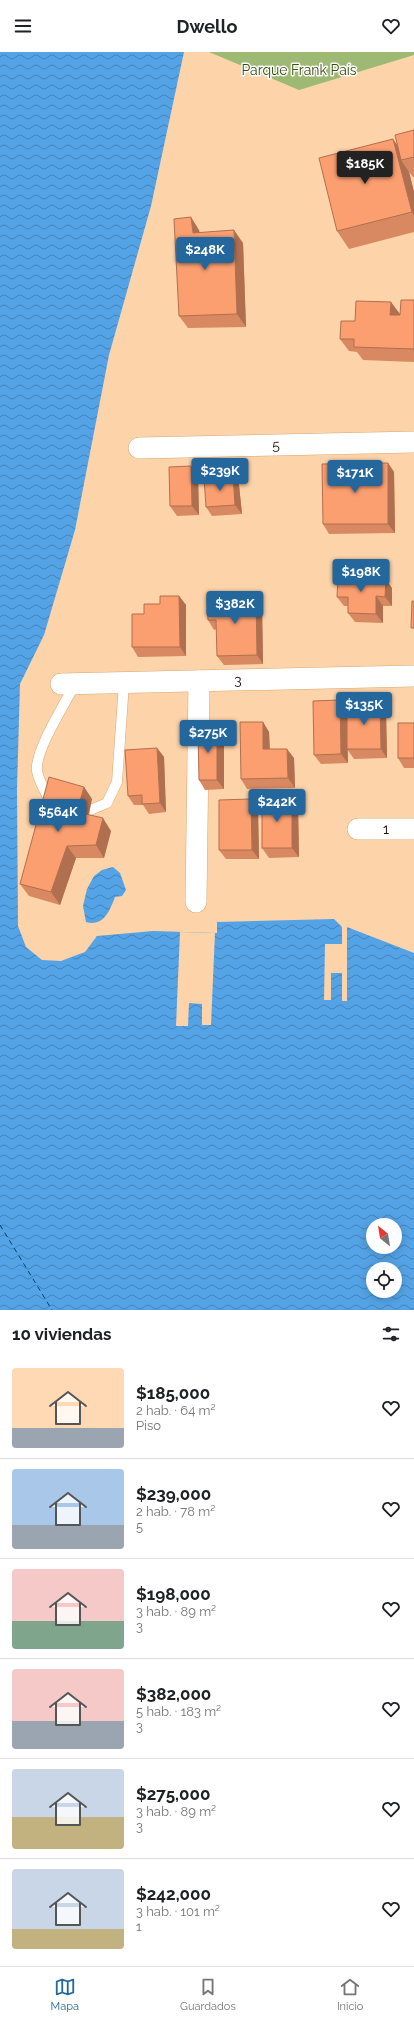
<!DOCTYPE html>
<html lang="es">
<meta charset="utf-8">
<style>
body{margin:0;font-family:Raleway,sans-serif;background:#f2f2f2;color:#202124;height:100vh;display:flex;flex-direction:column;font-size:15px;white-space:nowrap}
*{box-sizing:border-box;margin:0}
p{font-size:13px;color:#757577}
.icon{flex:none;width:22px;height:22px;fill:none;stroke:currentColor;stroke-width:2;stroke-linecap:round;stroke-linejoin:round}
.map{position:relative;height:1258px;overflow:hidden}
.details{display:flex;flex-direction:column;background:#fff;flex:1}
.details>*{flex:none}
.needle{width:26px;rotate:330deg}
.tools{position:absolute;left:366px;top:1166px;display:grid;gap:8px}
.tools a{display:grid;place-items:center;width:36px;height:36px;border-radius:50%;background:#fff;box-shadow:0 2px 10px #0003;font-size:20px}
.price{position:absolute;translate:-50% -34px;padding:0 9px;border-radius:4px;background:#24679c;color:#fff;font-size:13px;line-height:26px;filter:drop-shadow(0 1px 2px #0008)}
.price::after{content:'';position:absolute;left:50%;top:24px;width:12px;height:9px;margin-left:-6px;background:inherit;clip-path:polygon(0 0,100% 0,50% 100%)}
.price.on{background:#222;color:#fff}
ul{padding:0;list-style:none}
li{display:flex;align-items:center;gap:12px;height:100px;padding:0 12px}
li+li{border-top:1px solid #e0e0e0}
li span{display:grid;place-items:center;flex:none;width:112px;height:80px;border-radius:4px;color:#555}
li>.icon{margin-inline-start:auto}
span .icon{width:48px;height:48px;fill:#fffc;stroke-width:1}
li b{font-size:17px}
h2{display:flex;justify-content:space-between;align-items:center;height:48px;padding:0 12px;font-size:17px}
header{display:flex;justify-content:space-between;align-items:center;height:52px;padding:0 12px;background:#fff;font-size:18px;font-weight:700}
.tab-bar{display:flex;justify-content:space-around;align-items:center;height:56px;border-top:1px solid #e0e0e0;background:#fff;font-size:11px;color:#757577}
.tab-bar a{display:grid;justify-items:center;gap:2px}
.tab-bar .on{color:#24679c}
.map>svg:first-child{display:block}
.park{fill:#9db974}
.water{fill:url(#water-waves);fill-rule:evenodd}
.pier{fill:#fdd3a9}
.lines{fill:none;stroke-linecap:round;stroke-linejoin:round}
.ferry{stroke:#01406b;stroke-width:1;stroke-dasharray:5 4;stroke-linecap:butt}
.service-casing{stroke:#daa772;stroke-width:11}
.minor-casing{stroke:#daa772;stroke-width:22}
.service{stroke:#fff;stroke-width:10}
.minor{stroke:#fff;stroke-width:21}
.wall{fill:#d88961}
.shaded-wall{fill:#b06f4f}
.building{fill:#fb9f71;stroke:#b06f4f}
.labels{text-anchor:middle;dominant-baseline:central;stroke-width:3;stroke-linejoin:round;paint-order:stroke}
.park-label{font-size:14px;fill:#384e0a;stroke:#fdfdfd}
.street-label{font-size:14px;fill:#200e00;stroke:#fdfdfd}
</style>
<header><svg class="icon" aria-label="menu" viewBox="0 0 24 24"><path d="M4 6h16M4 12h16M4 18h16"/></svg>Dwello<svg class="icon" aria-label="heart" viewBox="0 0 24 24"><path d="M12 20l-8-8c-3-5 5-10 8-4 3-6 11-1 8 4z"/></svg></header>
<div class="map">
<svg width="414" height="1258" viewBox="0 0 414 1258">
<defs>
<pattern id="water-waves" width="16" height="10" patternUnits="userSpaceOnUse"><rect width="16" height="10" fill="#54a3e6"/><path d="M0 5q4-4 8 0t8 0" fill="none" stroke="#4583b8"/></pattern>
</defs>
<rect width="100%" height="100%" fill="#fdd3a9"/>
<polygon class="park" points="209,0 414,0 414,3 299,38"/>
<g class="water">
<path d="M 0,0 L 184,0 L 151,154 L 109,303 L 75,478 L 44,583 L 20,632 L 17,736 L 18,874 L 26,895 L 42,908 L 61,909 L 85,900 L 97,884 L 153,879 L 217,881 L 217,870 L 334,867 L 342,875 L 347,875 L 414,901 L 414,1258 L 0,1258 ZM 373,1173 L 395,1173 L 395,1195 L 373,1195 ZM 373,1217 L 395,1217 L 395,1239 L 373,1239 Z"/>
<path d="M 113,815 L 120,821 L 126,838 L 122,844 L 115,845 C 110,858 104,875 86,870 L 83,854 L 87,837 L 94,824 L 102,818 Z"/>
</g>
<g class="pier">
<polygon points="342,875 347,875 347,949 342,949 342,921 331,921 331,948 324,948 325,892 342,892"/>
<polygon points="180,880 215,881 211,973 202,973 202,952 189,951 188,974 176,974"/>
</g>
<g class="lines">
<polyline class="ferry" points="0,1173 52,1258"/>
<g class="service-casing">
<g id="service">
<path d="M 49,747 C 44,738 39,729 37,719 C 34,700 66,650 75,632"/>
<polyline points="88,759 107,751 117,730 124,631"/>
</g>
</g>
<g class="minor-casing">
<g id="minor">
<path id="s1" d="M 139,396 L 414,390"/>
<path id="s2" d="M 61,632 L 414,624"/>
<path id="s3" d="M 358,777 L 414,777"/>
<polyline points="196,850 199,629"/>
</g>
</g>
<use href="#service" class="service"/>
<use href="#minor" class="minor"/>
</g>
<g class="wall">
<polygon points="414,78 414,125 413,125 409,120 414,140 414,180 349,197 337,179 397,93"/>
<polygon points="199,178 200,181 243,191 246,275 188,276 179,264"/>
<polygon points="414,248 414,310 363,308 357,300 349,299 340,287 355,269 400,262 400,263"/>
<polygon points="388,411 394,420 395,481 329,482 323,472"/>
<polygon points="198,424 199,463 177,464 170,454"/>
<polygon points="233,424 239,433 242,462 212,464 206,455"/>
<polygon points="392,536 392,554 383,554 383,571 355,570 348,561 348,554 344,554 337,545"/>
<polygon points="179,544 186,553 186,604 138,605 132,595 144,562 160,552"/>
<polygon points="262,554 263,612 224,613 217,604 217,577 214,578 208,568"/>
<polygon points="340,648 347,658 380,650 386,659 387,706 354,707 347,697 348,711 321,712 314,703"/>
<polygon points="263,670 269,680 270,697 294,706 295,736 247,737 241,727"/>
<polygon points="414,671 414,716 404,716 398,706"/>
<polygon points="224,686 224,737 205,738 199,728"/>
<polygon points="157,696 164,705 166,760 149,762 143,753 134,753 128,744"/>
<polygon points="84,735 92,747 89,763 111,779 104,806 76,806 60,853 29,844 20,832"/>
<polygon points="251,747 258,757 259,807 226,807 219,798"/>
<polygon points="298,755 299,805 269,806 262,796"/>
</g>
<g class="shaded-wall">
<polygon points="393,87 405,104 401,108 409,120 414,140 414,164 412,160"/>
<polygon points="191,165 199,178 201,194 193,181"/>
<polygon points="234,178 243,191 246,275 237,262"/>
<polygon points="391,250 400,262 399,275 390,263"/>
<polygon points="388,411 394,420 395,481 388,472"/>
<polygon points="191,414 198,424 199,463 192,454"/>
<polygon points="233,424 239,433 242,462 235,453"/>
<polygon points="386,527 392,536 392,554 385,545"/>
<polygon points="179,544 186,553 186,604 180,595"/>
<polygon points="256,544 262,554 263,612 257,603"/>
<polygon points="376,544 383,554 383,571 376,562"/>
<polygon points="340,648 347,658 348,711 341,702"/>
<polygon points="380,650 386,659 387,706 381,697"/>
<polygon points="263,670 269,680 270,707 263,697"/>
<polygon points="217,677 224,686 224,737 217,728"/>
<polygon points="157,696 164,705 166,760 160,751"/>
<polygon points="287,697 294,706 295,736 288,726"/>
<polygon points="84,735 92,747 86,772 77,760"/>
<polygon points="292,746 298,755 299,805 292,796"/>
<polygon points="251,747 258,757 259,807 252,798"/>
<polygon points="103,766 111,779 104,806 96,793"/>
<polygon points="67,794 76,806 60,853 51,840"/>
</g>
<g class="building">
<polygon points="414,78 414,105 401,108 395,83"/>
<polygon points="393,87 412,160 337,179 319,106"/>
<polygon points="191,165 193,181 234,178 237,262 179,264 174,167"/>
<polygon points="401,248 414,248 414,297 354,295 354,287 340,287 341,269 355,269 356,249 391,250 390,263 400,263"/>
<polygon points="388,411 388,472 323,472 322,412"/>
<polygon points="191,414 192,454 170,454 169,415"/>
<polygon points="233,424 235,453 206,455 204,426"/>
<polygon points="338,525 386,527 385,545 376,544 376,562 348,561 348,545 337,545"/>
<polygon points="160,544 179,544 180,595 132,595 132,562 144,562 144,552 160,552"/>
<polygon points="256,544 257,603 217,604 216,568 208,568 207,545"/>
<polygon points="412,549 414,549 414,576 411,576"/>
<polygon points="340,648 341,702 314,703 313,649"/>
<polygon points="380,650 381,697 347,697 347,651"/>
<polygon points="240,670 263,670 263,697 287,697 288,726 241,727"/>
<rect x="398" y="671" width="16" height="35"/>
<polygon points="198,677 217,677 217,728 199,728"/>
<polygon points="157,696 160,751 142,752 142,743 128,744 125,698"/>
<polygon points="49,725 84,735 77,760 103,766 96,793 67,794 51,840 20,832"/>
<rect x="262" y="746" width="30" height="50"/>
<polygon points="251,747 252,798 219,798 219,748"/>
</g>
<g class="labels">
<g class="park-label">
<text x="299" y="18">Parque Frank País</text>
</g>
<g class="street-label">
<text stroke="none"><textPath href="#s1" startOffset="137">5</textPath></text>
<text stroke="none"><textPath href="#s2" startOffset="177">3</textPath></text>
<text stroke="none"><textPath href="#s3" startOffset="28">1</textPath></text>
</g>
</g>
</svg>
<div class="tools">
<a><svg class="needle" viewBox="-14 -14 28 28"><path d="M0-13l5 13h-10z" fill="#e53935"/><path d="M0 13l5-13h-10z" fill="#757577"/></svg></a>
<a><svg class="icon" aria-label="locate" viewBox="0 0 24 24"><circle cx="12" cy="12" r="6"/><path d="M12 2v4M12 18v4M2 12h4M18 12h4"/></svg></a>
</div>
<b class="price on" style="left:365px;top:133px">$185K</b>
<b class="price" style="left:205px;top:219px">$248K</b>
<b class="price" style="left:220px;top:440px">$239K</b>
<b class="price" style="left:355px;top:442px">$171K</b>
<b class="price" style="left:361px;top:541px">$198K</b>
<b class="price" style="left:235px;top:573px">$382K</b>
<b class="price" style="left:364px;top:674px">$135K</b>
<b class="price" style="left:208px;top:702px">$275K</b>
<b class="price" style="left:277px;top:771px">$242K</b>
<b class="price" style="left:58px;top:781px">$564K</b>
</div>
<section class="details">
<h2>10 viviendas<svg class="icon" aria-label="filters" viewBox="0 0 24 24"><path d="M4 7h16M4 17h16"/><circle cx="9" cy="7" r="2"/><circle cx="15" cy="17" r="2"/></svg></h2>
<ul>
<li><span style="background:linear-gradient(#ffd9b3 75%,#9aa5b1 0)"><svg class="icon" aria-label="home" viewBox="0 0 24 24"><path d="M3 11l9-7 9 7M6 9v11h12V9"/></svg></span><div><b>$185,000</b><p>2 hab. · 64 m²</p><p>Piso</p></div><svg class="icon" aria-label="heart" viewBox="0 0 24 24"><path d="M12 20l-8-8c-3-5 5-10 8-4 3-6 11-1 8 4z"/></svg></li>
<li><span style="background:linear-gradient(#a9c7e8 70%,#9aa5b1 0)"><svg class="icon" aria-label="home" viewBox="0 0 24 24"><path d="M3 11l9-7 9 7M6 9v11h12V9"/></svg></span><div><b>$239,000</b><p>2 hab. · 78 m²</p><p>5</p></div><svg class="icon" aria-label="heart" viewBox="0 0 24 24"><path d="M12 20l-8-8c-3-5 5-10 8-4 3-6 11-1 8 4z"/></svg></li>
<li><span style="background:linear-gradient(#f6c9c9 65%,#7fa58c 0)"><svg class="icon" aria-label="home" viewBox="0 0 24 24"><path d="M3 11l9-7 9 7M6 9v11h12V9"/></svg></span><div><b>$198,000</b><p>3 hab. · 89 m²</p><p>3</p></div><svg class="icon" aria-label="heart" viewBox="0 0 24 24"><path d="M12 20l-8-8c-3-5 5-10 8-4 3-6 11-1 8 4z"/></svg></li>
<li><span style="background:linear-gradient(#f6c9c9 65%,#9aa5b1 0)"><svg class="icon" aria-label="home" viewBox="0 0 24 24"><path d="M3 11l9-7 9 7M6 9v11h12V9"/></svg></span><div><b>$382,000</b><p>5 hab. · 183 m²</p><p>3</p></div><svg class="icon" aria-label="heart" viewBox="0 0 24 24"><path d="M12 20l-8-8c-3-5 5-10 8-4 3-6 11-1 8 4z"/></svg></li>
<li><span style="background:linear-gradient(#c9d6e8 60%,#c2b280 0)"><svg class="icon" aria-label="home" viewBox="0 0 24 24"><path d="M3 11l9-7 9 7M6 9v11h12V9"/></svg></span><div><b>$275,000</b><p>3 hab. · 89 m²</p><p>3</p></div><svg class="icon" aria-label="heart" viewBox="0 0 24 24"><path d="M12 20l-8-8c-3-5 5-10 8-4 3-6 11-1 8 4z"/></svg></li>
<li><span style="background:linear-gradient(#c9d6e8 75%,#c2b280 0)"><svg class="icon" aria-label="home" viewBox="0 0 24 24"><path d="M3 11l9-7 9 7M6 9v11h12V9"/></svg></span><div><b>$242,000</b><p>3 hab. · 101 m²</p><p>1</p></div><svg class="icon" aria-label="heart" viewBox="0 0 24 24"><path d="M12 20l-8-8c-3-5 5-10 8-4 3-6 11-1 8 4z"/></svg></li>
</ul>
</section>
<nav class="tab-bar">
<a class="on"><svg class="icon" aria-label="map" viewBox="0 0 24 24"><path d="M3 6l6-2 6 2 6-2v14l-6 2-6-2-6 2zM9 4v14M15 6v14"/></svg>Mapa</a>
<a><svg class="icon" aria-label="saved" viewBox="0 0 24 24"><path d="M7 4h10v16l-5-4-5 4z"/></svg>Guardados</a>
<a><svg class="icon" aria-label="home" viewBox="0 0 24 24"><path d="M3 11l9-7 9 7M6 9v11h12V9"/></svg>Inicio</a>
</nav>
